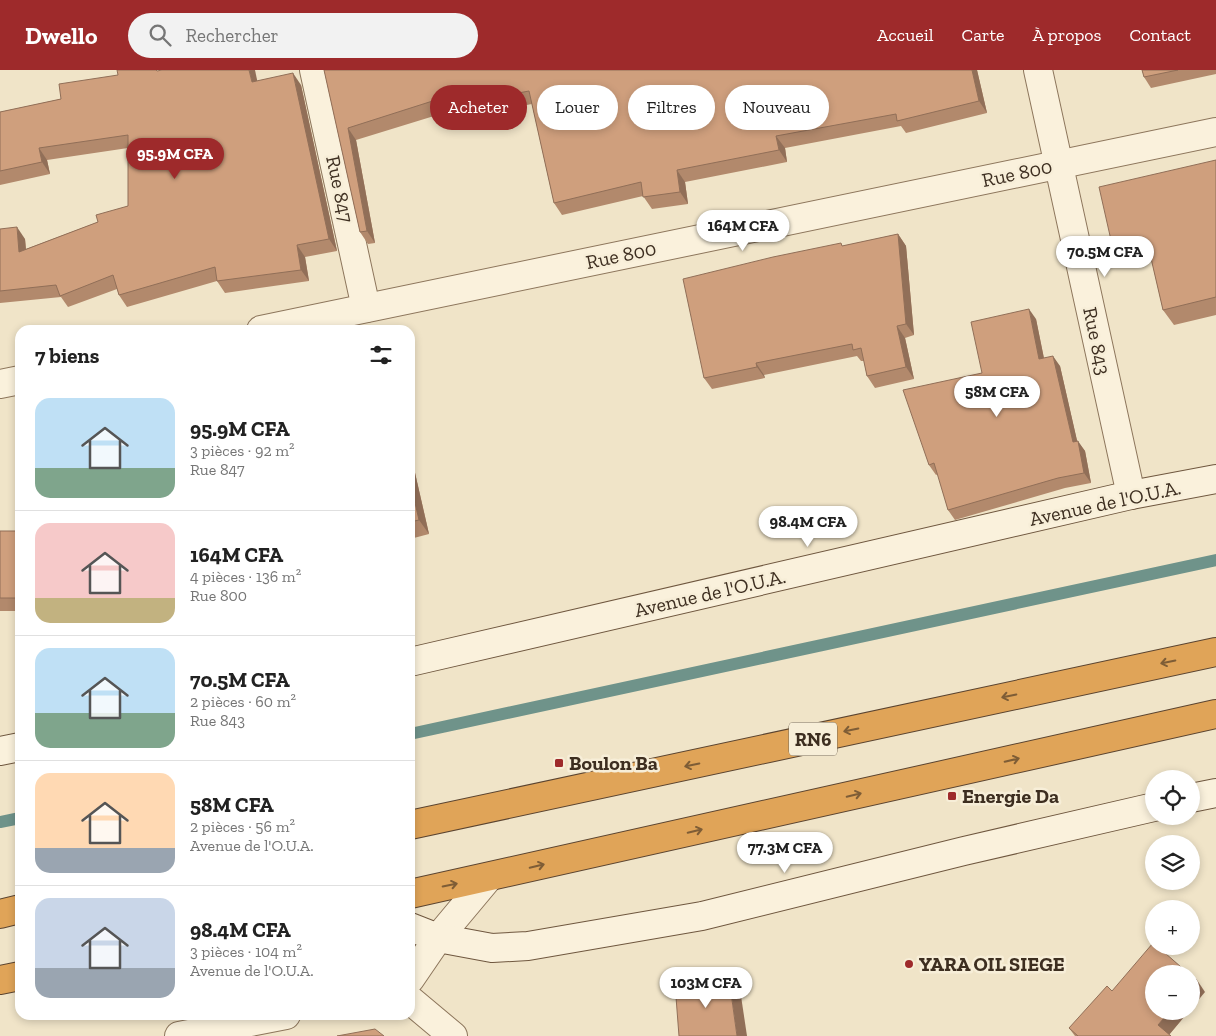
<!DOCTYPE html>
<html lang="fr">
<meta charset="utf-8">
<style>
body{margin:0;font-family:"Zilla Slab",serif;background:#f2f2f2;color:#222;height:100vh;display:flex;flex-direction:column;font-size:19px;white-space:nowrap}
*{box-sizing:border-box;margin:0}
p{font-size:16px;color:#767676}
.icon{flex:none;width:28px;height:28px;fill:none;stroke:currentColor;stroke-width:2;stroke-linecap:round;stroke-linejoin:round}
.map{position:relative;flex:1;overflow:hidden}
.panel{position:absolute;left:15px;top:255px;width:400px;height:695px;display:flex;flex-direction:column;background:#fff;border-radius:15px;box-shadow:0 2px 8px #0003}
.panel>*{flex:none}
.hud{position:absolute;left:430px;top:15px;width:475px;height:45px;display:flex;gap:10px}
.tools{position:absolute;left:1145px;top:700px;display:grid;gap:10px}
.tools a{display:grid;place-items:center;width:55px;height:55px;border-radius:50%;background:#fff;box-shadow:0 2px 8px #0003;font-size:25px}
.price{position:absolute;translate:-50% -42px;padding:0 11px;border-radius:18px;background:#fff;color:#222;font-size:16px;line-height:32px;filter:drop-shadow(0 1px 2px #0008)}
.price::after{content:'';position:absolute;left:50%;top:30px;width:15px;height:11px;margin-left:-8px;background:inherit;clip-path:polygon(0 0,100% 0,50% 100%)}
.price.current{background:#9e2a2b;color:#fff}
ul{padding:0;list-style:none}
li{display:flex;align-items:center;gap:15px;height:125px;padding:0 20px}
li+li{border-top:1px solid #e0e0e0}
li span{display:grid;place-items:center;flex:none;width:140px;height:100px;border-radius:15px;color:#555}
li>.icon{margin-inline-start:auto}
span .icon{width:60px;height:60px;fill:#fffc;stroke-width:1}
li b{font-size:21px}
h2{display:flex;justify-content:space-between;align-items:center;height:60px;padding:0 20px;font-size:21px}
.chip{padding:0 18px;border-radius:22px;background:#fff;box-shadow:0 2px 8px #0003;font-size:18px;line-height:45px}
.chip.current{background:#9e2a2b;color:#fff}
header{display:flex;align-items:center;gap:30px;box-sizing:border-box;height:70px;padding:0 25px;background:#9e2a2b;color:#fff}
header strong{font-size:24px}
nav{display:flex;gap:28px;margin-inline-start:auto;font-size:18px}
.search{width:350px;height:45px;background:#f2f2f2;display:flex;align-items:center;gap:12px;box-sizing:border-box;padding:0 18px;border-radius:28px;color:#767676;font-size:19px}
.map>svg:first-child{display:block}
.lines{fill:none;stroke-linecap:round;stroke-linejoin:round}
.stream{stroke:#6f938a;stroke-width:12}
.street-casing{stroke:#8d765c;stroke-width:30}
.secondary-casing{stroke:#6f573f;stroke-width:30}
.highway-casing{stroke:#5b4430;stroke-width:30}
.street{stroke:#faf1dc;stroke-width:28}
.secondary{stroke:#faf1dc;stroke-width:28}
.highway{stroke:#e0a458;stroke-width:28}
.wall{fill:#b2896c}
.shaded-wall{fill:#916f58}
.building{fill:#cf9f7d;stroke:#916f58}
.oneway{stroke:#7e5d36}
.poi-dot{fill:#9e2a2b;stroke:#f7eed8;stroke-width:2}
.labels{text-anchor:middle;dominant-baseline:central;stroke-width:5;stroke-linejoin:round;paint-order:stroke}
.shield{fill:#f7eed8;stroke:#756857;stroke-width:1}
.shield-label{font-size:19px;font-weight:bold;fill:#3d2e20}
.street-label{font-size:20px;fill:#3d2e20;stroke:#f7eed8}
.poi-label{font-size:20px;font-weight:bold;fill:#3d2e20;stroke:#f7eed8;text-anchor:start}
</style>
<header>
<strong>Dwello</strong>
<div class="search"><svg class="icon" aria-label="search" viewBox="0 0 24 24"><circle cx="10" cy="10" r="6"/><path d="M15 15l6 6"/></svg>Rechercher</div>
<nav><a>Accueil</a><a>Carte</a><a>À propos</a><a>Contact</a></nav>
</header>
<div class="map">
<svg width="1216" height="966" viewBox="0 0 1216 966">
<rect width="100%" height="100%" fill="#f0e4c8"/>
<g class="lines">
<g class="stream">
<polyline points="410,664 1216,490"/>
<polyline points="0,752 20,748"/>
</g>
<g class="street-casing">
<g id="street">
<polyline points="314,0 366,238"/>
<polyline points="1038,0 1131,425"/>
<polyline points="261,260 1216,62"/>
<polyline points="0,314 20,310"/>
<polyline points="410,909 438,868 489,807"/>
<polyline points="410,930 453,966"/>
<polyline points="179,966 286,945"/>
</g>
</g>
<g class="secondary-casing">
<g id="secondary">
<polyline points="410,592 1131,425 1216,409"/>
<polyline points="0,681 20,677"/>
<polyline points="1191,728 1216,723"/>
<polyline points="410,857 438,868 492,878 528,876 702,846 964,781 1154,737"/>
</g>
</g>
<g class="highway-casing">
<g id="highway">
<polyline points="410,755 1216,582"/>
<polyline points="410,824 1216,644"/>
<polyline points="0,844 20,839"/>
<polyline points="0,910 20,906"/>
</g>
</g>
<use href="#street" class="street"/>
<use href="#secondary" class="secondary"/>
<use href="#highway" class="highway"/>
</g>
<g class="wall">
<polygon points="324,0 977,0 987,43 906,63 901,56 785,78 787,92 685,112 688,134 652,139 643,126 562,145 554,133 532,34 453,49 447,42 356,70 375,173 368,174 360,162"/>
<polygon points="1142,0 1216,0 1216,4 1151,18 1144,7"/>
<polygon points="257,11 301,15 337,181 305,187 309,211 225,223 217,211 127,237 119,225 117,219 68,237 61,227 0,233 0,159 25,169 26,179 98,152 128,136 128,78 47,90 50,104 0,115 0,42 61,29"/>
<polygon points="1216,90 1216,245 1174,255 1163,240 1151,188 1124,195 1113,179"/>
<polygon points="898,164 906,176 914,265 905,268 914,309 875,318 867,306 864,291 861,291 857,286 764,305 765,308 712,319 704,308 843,176"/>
<polygon points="1036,249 1044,288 1060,296 1077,371 1085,381 1091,413 1065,418 955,450 948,440 938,404 936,405 929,395"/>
<polygon points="410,381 429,464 410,469"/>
<rect x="0" y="461" width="20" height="80"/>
<polygon points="1112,921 1154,941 1189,941 1169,965 1171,966 1075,966 1069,958"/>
</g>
<g class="shaded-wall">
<polygon points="249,0 255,0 260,24 252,12"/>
<polygon points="972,0 977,0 987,43 979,31"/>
<polygon points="293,3 301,15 337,181 329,169"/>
<polygon points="348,58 356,70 375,173 367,161"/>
<polygon points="776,66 785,78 787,92 779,80"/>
<polygon points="39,78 47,90 50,104 42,92"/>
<polygon points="677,100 685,112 688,134 680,122"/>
<polygon points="17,157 25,169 27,193 19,182"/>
<polygon points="898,164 906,176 914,265 906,254"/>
<polygon points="297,175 305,187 309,211 301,200"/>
<polygon points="1029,239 1036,249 1046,299 1039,289"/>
<polygon points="897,256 905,268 914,309 906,297"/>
<polygon points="1053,286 1060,296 1079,379 1078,371 1085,381 1091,413 1084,403 1073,372"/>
<polygon points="756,293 764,305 765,308 757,297"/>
<polygon points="410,381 429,464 419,450 410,411"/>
<polygon points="729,908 741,926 747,966 737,966"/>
<polygon points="1197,910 1205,922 1191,939 1191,916"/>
<polygon points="1170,941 1189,941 1168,966 1158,955"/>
</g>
<g class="building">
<polygon points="117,0 156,0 157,1 162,0 249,0 252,12 293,3 329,169 297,175 301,200 217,211 215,197 119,225 113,205 60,226 56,215 0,221 0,159 17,157 19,182 98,152 96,145 128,136 128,65 39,78 42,92 0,101 0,42 61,29 59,14 118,5"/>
<polygon points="324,0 972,0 979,31 897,51 896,44 776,66 779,80 677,100 680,122 643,127 641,112 554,133 529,21 444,37 442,28 348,58 367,161 360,162"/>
<polygon points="1142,0 1178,0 1144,7"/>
<polygon points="1216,90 1216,227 1163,240 1147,171 1113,179 1099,117"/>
<polygon points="898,164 906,254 897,256 906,297 867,306 861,278 853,280 852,274 756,293 757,297 704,308 683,209 773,187 841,173 842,176"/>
<polygon points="1029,239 1039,289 1053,286 1073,372 1078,371 1084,403 1058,408 948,440 934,393 929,395 903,320 982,303 971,252"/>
<polygon points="410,411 419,450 410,452"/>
<rect x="0" y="461" width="20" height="67"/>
<polygon points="1153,873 1154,874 1154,876 1157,876 1189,904 1154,904 1154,941 1170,941 1158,955 1171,966 1078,966 1069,958 1107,916 1112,921"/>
<polygon points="1191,905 1197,910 1191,916"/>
<polygon points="729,908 737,966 679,966 675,914"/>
<polygon points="375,959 384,966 337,966"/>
</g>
<defs><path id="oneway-shaft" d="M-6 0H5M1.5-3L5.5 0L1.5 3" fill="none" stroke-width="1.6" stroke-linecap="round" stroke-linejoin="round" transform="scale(1.25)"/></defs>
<g class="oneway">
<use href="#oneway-shaft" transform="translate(1168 592) rotate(168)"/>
<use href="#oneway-shaft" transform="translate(1009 626) rotate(168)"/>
<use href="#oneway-shaft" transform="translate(851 660) rotate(168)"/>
<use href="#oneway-shaft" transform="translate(1012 690) rotate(-13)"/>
<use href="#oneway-shaft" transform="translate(692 695) rotate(168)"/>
<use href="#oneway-shaft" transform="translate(854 725) rotate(-13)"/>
<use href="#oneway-shaft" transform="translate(695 761) rotate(-13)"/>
<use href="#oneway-shaft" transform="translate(537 796) rotate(-13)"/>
<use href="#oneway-shaft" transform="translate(450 815) rotate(-12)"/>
</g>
<g class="poi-dot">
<rect x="554" y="688" width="10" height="10" rx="2.5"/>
<rect x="947" y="721" width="10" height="10" rx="2.5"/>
<circle cx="909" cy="894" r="5"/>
</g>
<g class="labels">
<rect class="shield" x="789" y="652.5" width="48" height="33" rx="4"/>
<g class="shield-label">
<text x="813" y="669">RN6</text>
</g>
<g class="street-label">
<text transform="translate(1017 103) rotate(-12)">Rue 800</text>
<text transform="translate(340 119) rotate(78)">Rue 847</text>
<text transform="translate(621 185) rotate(-12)">Rue 800</text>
<text transform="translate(1097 271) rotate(78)">Rue 843</text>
<text transform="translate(1105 433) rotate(-12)">Avenue de l'O.U.A.</text>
<text transform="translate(710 523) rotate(-13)">Avenue de l'O.U.A.</text>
</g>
<g class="poi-label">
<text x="569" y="693">Boulon Ba</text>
<text x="962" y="726">Energie Da</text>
<text x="919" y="894">YARA OIL SIEGE</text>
</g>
</g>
</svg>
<div class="tools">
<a><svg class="icon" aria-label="locate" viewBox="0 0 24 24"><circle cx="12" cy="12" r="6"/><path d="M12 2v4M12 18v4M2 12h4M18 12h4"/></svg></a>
<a><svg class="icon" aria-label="layers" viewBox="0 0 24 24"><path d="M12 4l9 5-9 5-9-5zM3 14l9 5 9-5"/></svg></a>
<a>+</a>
<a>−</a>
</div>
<b class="price current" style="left:175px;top:110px">95.9M CFA</b>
<b class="price" style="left:743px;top:182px">164M CFA</b>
<b class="price" style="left:1105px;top:208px">70.5M CFA</b>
<b class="price" style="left:997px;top:348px">58M CFA</b>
<b class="price" style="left:808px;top:478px">98.4M CFA</b>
<b class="price" style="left:785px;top:804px">77.3M CFA</b>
<b class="price" style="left:706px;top:939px">103M CFA</b>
<div class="hud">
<a class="chip current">Acheter</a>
<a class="chip">Louer</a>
<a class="chip">Filtres</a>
<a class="chip">Nouveau</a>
</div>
<section class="panel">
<h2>7 biens<svg class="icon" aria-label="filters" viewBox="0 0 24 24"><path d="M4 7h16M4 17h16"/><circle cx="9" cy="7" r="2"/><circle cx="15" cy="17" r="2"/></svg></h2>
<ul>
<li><span style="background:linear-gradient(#bfe0f5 70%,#7fa58c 0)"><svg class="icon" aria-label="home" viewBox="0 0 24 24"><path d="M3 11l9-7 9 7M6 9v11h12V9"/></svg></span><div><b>95.9M CFA</b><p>3 pièces · 92 m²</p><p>Rue 847</p></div></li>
<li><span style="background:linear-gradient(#f6c9c9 75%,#c2b280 0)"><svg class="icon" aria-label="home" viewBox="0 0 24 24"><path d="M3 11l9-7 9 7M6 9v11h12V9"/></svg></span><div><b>164M CFA</b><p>4 pièces · 136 m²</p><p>Rue 800</p></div></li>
<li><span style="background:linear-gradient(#bfe0f5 65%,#7fa58c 0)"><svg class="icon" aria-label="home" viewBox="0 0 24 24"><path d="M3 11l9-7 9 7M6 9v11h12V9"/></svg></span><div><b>70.5M CFA</b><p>2 pièces · 60 m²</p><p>Rue 843</p></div></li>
<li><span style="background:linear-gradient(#ffd9b3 75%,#9aa5b1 0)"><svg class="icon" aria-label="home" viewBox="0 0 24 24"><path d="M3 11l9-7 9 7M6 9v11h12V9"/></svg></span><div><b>58M CFA</b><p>2 pièces · 56 m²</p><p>Avenue de l'O.U.A.</p></div></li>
<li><span style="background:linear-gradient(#c9d6e8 70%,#9aa5b1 0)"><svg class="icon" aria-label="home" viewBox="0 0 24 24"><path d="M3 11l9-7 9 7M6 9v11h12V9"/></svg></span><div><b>98.4M CFA</b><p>3 pièces · 104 m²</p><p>Avenue de l'O.U.A.</p></div></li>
</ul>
</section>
</div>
